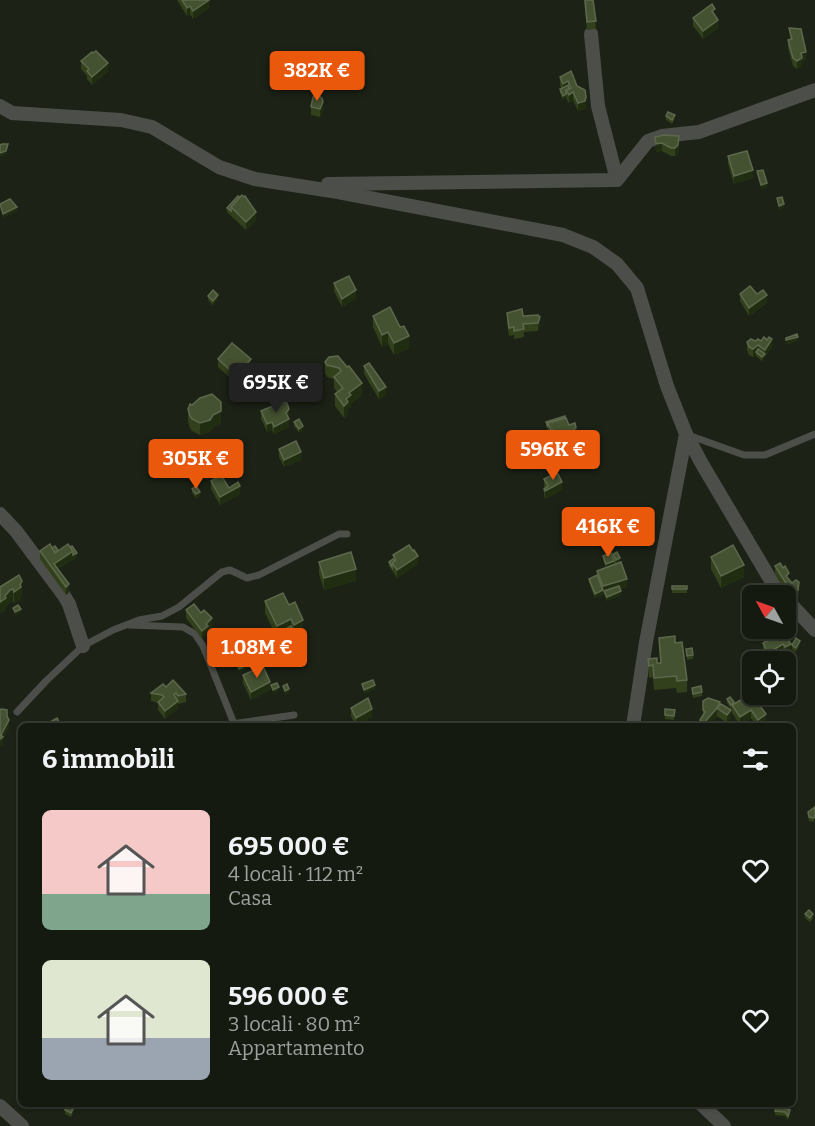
<!DOCTYPE html>
<html lang="it">
<meta charset="utf-8">
<style>
body{margin:0;font-family:Bitter,serif;background:#22271e;color:#f1f3f6;height:100vh;display:flex;flex-direction:column;font-size:22px;white-space:nowrap}
*{box-sizing:border-box;margin:0}
p{font-size:20px;color:#9da19f}
.icon{flex:none;width:33px;height:33px;fill:none;stroke:currentColor;stroke-width:2;stroke-linecap:round;stroke-linejoin:round}
.map{position:relative;flex:1;overflow:hidden}
.details{position:absolute;left:18px;top:723px;width:778px;height:384px;display:flex;flex-direction:column;background:#151a10;border-radius:9px;box-shadow:0 2px 4px #0004,0 0 0 2px #343830}
.details>*{flex:none}
.needle{width:39px;rotate:310deg}
.buttons{position:absolute;left:742px;top:585px;display:grid;gap:12px}
.buttons a{display:grid;place-items:center;width:54px;height:54px;border-radius:9px;background:#151a10;box-shadow:0 2px 4px #0004,0 0 0 2px #343830;font-size:30px}
.price{position:absolute;translate:-50% -51px;padding:0 14px;border-radius:6px;background:#ea580c;color:#fff;font-size:20px;line-height:39px;filter:drop-shadow(0 2px 3px #0008)}
.price::after{content:'';position:absolute;left:50%;top:36px;width:18px;height:14px;margin-left:-9px;background:inherit;clip-path:polygon(0 0,100% 0,50% 100%)}
.price.selected{background:#222;color:#fff}
ul{padding:0;list-style:none}
li{display:flex;align-items:center;gap:18px;height:150px;padding:0 24px}
li span{display:grid;place-items:center;flex:none;width:168px;height:120px;border-radius:9px;color:#555}
li>.icon{margin-inline-start:auto}
span .icon{width:72px;height:72px;fill:#fffc;stroke-width:1}
li b{font-size:26px}
h2{display:flex;justify-content:space-between;align-items:center;height:72px;padding:0 24px;font-size:26px}
.map>svg:first-child{display:block}
.lines{fill:none;stroke-linecap:round;stroke-linejoin:round}
.service{stroke:#4c4e49;stroke-width:7}
.minor{stroke:#4c4e49;stroke-width:14}
.wall{fill:#32401c}
.shaded-wall{fill:#212d11}
.building{fill:#455231;stroke:#5d684c;stroke-width:1.5}
</style>
<div class="map">
<svg width="815" height="1126" viewBox="0 0 815 1126">
<rect width="100%" height="100%" fill="#1c2216"/>
<g class="lines">
<g class="service">
<polyline points="688,435 744,455 765,455 815,434"/>
<polyline points="129,625 183,627 195,634 203,646 233,721 231,726"/>
<polyline points="17,712 46,681 83,646 113,630 139,620 162,616 179,607 222,572 230,570 247,578 259,575 339,534 347,534"/>
<polyline points="232,724 294,715"/>
</g>
<g class="minor">
<polyline points="591,34 598,106 617,180"/>
<polyline points="0,106 12,113 121,120 152,127 219,167 255,179 338,192 563,235 593,247 617,264 637,288 667,386 686,434 702,464 776,589 782,596"/>
<polyline points="328,184 617,180 648,141 662,136 699,132 815,90"/>
<polyline points="0,514 16,531 63,594 69,604 83,646"/>
<polyline points="786,599 815,630"/>
<polyline points="633,726 646,642 686,434"/>
<polyline points="701,1104 724,1126"/>
<polyline points="0,1106 22,1126"/>
</g>
</g>
<g class="wall">
<polygon points="177,0 209,0 209,8 193,19 190,14 187,16"/>
<polygon points="584,0 593,0 596,29 587,30"/>
<polygon points="715,16 718,28 703,39 693,26 693,18"/>
<polygon points="789,28 806,60 802,61 802,66 797,69 793,66 788,48 788,40 790,40"/>
<polygon points="81,61 108,71 92,85 87,79 87,76 81,69"/>
<polygon points="560,77 577,86 586,105 585,109 578,111 573,100 569,103 566,98 563,100 560,93 560,89 561,88 560,85"/>
<polygon points="311,107 323,110 320,117 311,115"/>
<polygon points="666,116 675,119 672,124 666,120"/>
<polygon points="655,137 679,144 678,153 675,156 671,156 662,151 656,152"/>
<polygon points="728,156 753,178 734,184 728,164"/>
<polygon points="238,196 256,220 246,230 227,212 227,208"/>
<polygon points="334,283 356,298 342,307 334,291"/>
<polygon points="740,294 757,294 767,303 749,316 740,301"/>
<polygon points="208,296 218,299 213,305 208,300"/>
<polygon points="507,313 523,316 540,325 538,331 524,332 524,337 514,339 514,335 509,336 507,321"/>
<polygon points="373,316 409,348 394,355 388,344 382,347 373,327"/>
<polygon points="761,341 772,347 762,361 756,356 756,355 753,357 749,355 747,350 747,342"/>
<polygon points="338,356 362,395 351,404 351,407 348,409 348,414 344,418 335,406 335,394 337,392 334,388 334,379 327,377 325,374 325,362"/>
<polygon points="218,359 251,367 239,381 233,375 230,378 218,367"/>
<polygon points="364,366 386,395 379,399 364,374"/>
<polygon points="188,409 221,423 213,427 210,432 200,435 192,431 190,428 188,421"/>
<polygon points="261,411 289,417 289,427 274,434 272,430 267,432 261,419"/>
<polygon points="294,422 303,430 299,433 294,426"/>
<polygon points="546,422 569,425 576,436 567,441 567,444 558,447 553,438 551,438 546,426"/>
<polygon points="279,449 301,460 284,467 279,457"/>
<polygon points="544,479 562,490 545,499 544,496"/>
<polygon points="211,481 229,488 240,494 220,505 211,489"/>
<polygon points="192,489 200,496 196,498 192,493"/>
<polygon points="52,548 77,557 58,569 69,592 66,595 40,559 40,551"/>
<polygon points="613,554 620,562 627,587 620,589 621,595 607,601 604,594 595,598 589,583 589,579 597,575 597,571 606,568 603,560 603,556 613,557"/>
<polygon points="393,555 418,564 397,578 389,566 389,562 393,559"/>
<polygon points="711,557 744,577 721,588 711,569"/>
<polygon points="319,562 356,581 324,590 319,574"/>
<polygon points="775,566 799,590 798,598 795,600 791,599 775,574"/>
<polygon points="19,575 22,593 21,595 21,599 14,603 13,601 10,602 6,607 6,610 0,613 0,587"/>
<rect x="672" y="586" width="15" height="7"/>
<polygon points="283,593 303,632 278,644 277,638 265,613 265,601"/>
<polygon points="186,610 201,613 212,626 208,630 208,634 202,639 186,618"/>
<polygon points="783,632 791,652 785,655 783,652 777,656 777,660 775,662 769,662 763,651 763,643"/>
<polygon points="659,638 675,643 687,680 687,692 677,693 676,688 654,690 653,677 649,678 648,659 657,663 660,663"/>
<polygon points="792,645 800,645 796,652 792,649"/>
<polygon points="686,649 693,655 693,659 687,660"/>
<polygon points="243,675 270,690 251,700 243,683"/>
<polygon points="166,687 186,694 186,702 178,704 178,709 165,719 158,710 158,703 151,701 151,693"/>
<polygon points="692,688 702,692 702,696 693,698"/>
<polygon points="727,699 734,704 748,704 766,722 761,726 757,726 751,718 740,725 732,713 732,707 731,709 727,703"/>
<polygon points="720,705 731,718 727,723 717,716 708,726 700,726 700,720 703,715 703,710"/>
<polygon points="351,708 372,717 356,726 351,716"/>
<polygon points="665,709 675,710 674,720 665,719"/>
<polygon points="815,807 814,822 809,821 808,812"/>
<polygon points="805,914 813,918 810,922 805,918"/>
<polygon points="787,1109 790,1114 788,1120 785,1116 775,1115 775,1111"/>
<polygon points="65,1110 73,1113 71,1117 65,1114"/>
</g>
<g class="shaded-wall">
<polygon points="209,0 209,8 193,19 193,11"/>
<polygon points="190,6 190,14 187,16 187,8"/>
<polygon points="718,20 718,28 703,39 703,31"/>
<polygon points="806,52 806,60 802,61 802,66 797,69 797,61 801,53"/>
<polygon points="108,63 108,71 92,85 92,77"/>
<polygon points="568,81 568,89 563,92 563,84"/>
<polygon points="573,92 573,100 569,103 569,95"/>
<polygon points="566,94 566,98 563,100 563,96"/>
<polygon points="586,97 586,105 585,109 578,111 578,103"/>
<polygon points="323,102 323,110 320,117 320,109"/>
<polygon points="679,136 678,153 675,156 675,148"/>
<polygon points="662,143 662,151 656,152 656,144"/>
<polygon points="8,144 6,155 0,157 0,153"/>
<polygon points="753,170 753,178 734,184 734,176"/>
<polygon points="767,183 767,187 761,189 761,185"/>
<polygon points="784,204 784,208 779,210 779,206"/>
<polygon points="17,207 17,211 3,218 3,214"/>
<polygon points="256,212 256,220 246,230 246,222"/>
<polygon points="356,290 356,298 342,307 342,299"/>
<polygon points="218,295 218,299 213,305 213,301"/>
<polygon points="767,295 767,303 749,316 749,308"/>
<polygon points="540,317 540,325 538,331 538,323"/>
<polygon points="388,332 388,344 382,347 382,335"/>
<polygon points="409,336 409,348 394,355 394,343"/>
<polygon points="798,337 798,341 786,345 786,340"/>
<polygon points="772,339 772,347 762,361 762,357 765,354 765,350"/>
<polygon points="758,345 758,353 756,352 756,355 753,357 753,349"/>
<polygon points="251,359 251,367 239,381 239,373"/>
<polygon points="233,368 233,375 230,378 230,370"/>
<polygon points="362,383 362,395 351,404 351,407 348,409 348,414 344,418 344,406 346,399 349,393"/>
<polygon points="386,387 386,395 379,399 379,391"/>
<polygon points="221,402 221,423 213,427 210,432 200,435 200,423"/>
<polygon points="289,409 289,417 286,421 289,419 289,427 274,434 274,427 286,413"/>
<polygon points="272,422 272,430 267,432 267,424"/>
<polygon points="303,426 303,430 299,433 299,429"/>
<polygon points="576,428 576,436 567,441 567,444 558,447 558,439"/>
<rect x="551" y="430" width="2" height="8"/>
<polygon points="577,450 577,454 569,458 569,454"/>
<polygon points="301,452 301,460 284,467 284,460"/>
<polygon points="562,482 562,490 545,499 545,491"/>
<polygon points="240,486 240,494 220,505 220,497"/>
<polygon points="200,492 200,496 196,498 196,494"/>
<polygon points="73,551 77,553 77,557 54,572 54,564"/>
<polygon points="418,556 418,564 397,578 397,570"/>
<polygon points="620,558 620,562 616,564 616,560"/>
<polygon points="614,561 614,565 606,568 606,564"/>
<polygon points="744,565 744,577 721,588 721,576"/>
<polygon points="356,569 356,581 324,590 324,578"/>
<polygon points="627,579 627,587 605,593 604,591 604,594 595,598 595,594 603,590 603,586"/>
<polygon points="22,581 22,593 21,595 21,599 14,603 14,592"/>
<polygon points="799,582 798,598 795,600 795,592"/>
<polygon points="69,584 69,592 66,595 66,587"/>
<polygon points="13,589 13,601 10,602 6,607 6,610 0,613 0,602 10,590"/>
<polygon points="621,591 621,595 607,601 607,597"/>
<polygon points="21,609 21,613 15,616 15,612"/>
<polygon points="212,618 212,626 208,630 208,634 202,639 202,631 206,624"/>
<polygon points="291,619 291,630 277,634 277,638 277,626"/>
<polygon points="303,620 303,632 278,644 278,640 294,632 294,625"/>
<polygon points="800,641 800,645 796,652 796,648"/>
<polygon points="783,644 783,652 770,660 768,657 768,653"/>
<polygon points="791,644 791,652 785,655 785,647"/>
<polygon points="777,656 777,660 775,662 771,662 771,660"/>
<polygon points="247,665 247,669 239,673 239,669"/>
<polygon points="270,682 270,690 251,700 251,692"/>
<polygon points="375,685 375,689 364,694 364,690"/>
<polygon points="279,687 279,691 273,694 273,690"/>
<polygon points="289,689 289,693 285,695 285,691"/>
<polygon points="178,701 178,709 165,719 165,711"/>
<polygon points="720,702 720,710 717,708 717,716 708,726 704,726 704,723"/>
<polygon points="372,709 372,717 356,726 356,718"/>
<polygon points="731,710 731,718 727,723 727,715"/>
<polygon points="751,710 751,718 740,725 740,717"/>
<polygon points="766,714 766,722 761,726 758,726 758,720"/>
<polygon points="9,720 9,728 3,740 3,745 0,746 0,739 1,735"/>
<polygon points="632,1104 643,1104 632,1108"/>
</g>
<g class="building">
<polygon points="182,0 209,0 193,11 190,6 187,8"/>
<polygon points="585,0 593,0 596,21 587,22"/>
<polygon points="712,4 715,9 712,11 718,20 703,31 693,18"/>
<polygon points="789,28 801,29 806,52 801,53 802,58 797,61 793,58 788,40 792,39"/>
<polygon points="96,51 108,63 92,77 87,71 89,69 81,61 92,52 93,53"/>
<polygon points="571,71 577,86 585,90 586,97 585,101 578,103 573,92 569,95 566,90 571,88 568,81 563,84 560,77"/>
<polygon points="568,85 569,89 566,90 566,94 563,96 560,89"/>
<polygon points="316,94 322,98 323,102 320,109 311,107 313,97"/>
<polygon points="668,112 675,115 672,120 666,116"/>
<polygon points="664,135 679,136 678,145 675,148 671,148 662,143 656,144 655,137"/>
<polygon points="2,144 8,144 6,151 0,153 0,145"/>
<polygon points="747,151 753,170 734,176 728,156"/>
<polygon points="763,170 767,183 761,185 757,171"/>
<polygon points="242,195 244,197 245,196 256,212 246,222 231,207"/>
<polygon points="238,196 240,197 231,207 231,211 227,208"/>
<polygon points="782,197 784,204 779,206 777,198"/>
<polygon points="10,199 17,207 3,214 0,204"/>
<polygon points="349,276 356,290 342,299 334,283"/>
<polygon points="750,286 757,294 763,290 767,295 749,308 740,294"/>
<polygon points="213,290 218,295 213,301 208,296"/>
<polygon points="390,307 400,327 404,326 409,336 394,343 388,332 382,335 373,316"/>
<polygon points="522,309 523,316 538,315 540,317 538,323 523,324 524,329 514,331 514,327 509,328 507,313"/>
<polygon points="797,334 798,337 786,340 786,338"/>
<polygon points="764,337 767,340 769,337 772,339 765,350 758,345 753,349 749,347 747,342 751,339 755,341 758,339 761,341"/>
<polygon points="232,343 251,359 239,373 233,368 230,370 218,359"/>
<polygon points="758,349 765,354 762,357 756,352"/>
<polygon points="338,356 347,367 349,366 362,383 349,393 351,395 346,399 348,402 344,406 335,394 343,388 334,377 341,371 339,368 327,365 325,362 329,357"/>
<polygon points="369,363 386,387 379,391 364,366"/>
<polygon points="212,394 221,402 221,411 213,415 210,420 200,423 192,419 190,416 188,409 190,404 192,405 200,398"/>
<polygon points="282,402 287,403 289,409 286,413 289,419 274,427 272,422 267,424 261,411"/>
<polygon points="565,416 565,418 548,423 548,427 546,422"/>
<polygon points="566,418 569,425 575,423 576,428 567,434 567,436 558,439 553,430 551,430 548,423"/>
<polygon points="299,419 303,426 299,429 294,422"/>
<polygon points="296,441 301,452 284,460 279,449"/>
<polygon points="575,446 577,450 569,454 567,449"/>
<polygon points="554,474 555,475 558,474 562,482 545,491 544,489 548,486 544,479"/>
<polygon points="221,475 229,488 238,482 240,486 220,497 211,481"/>
<polygon points="196,486 200,492 196,494 192,489"/>
<polygon points="50,544 55,553 68,544 73,551 54,564 69,584 66,587 40,551"/>
<polygon points="409,545 413,551 414,550 418,556 397,570 392,563 396,560 393,555"/>
<polygon points="733,545 744,565 721,576 711,557"/>
<polygon points="55,546 58,550 55,552 52,548"/>
<polygon points="72,546 77,553 73,555 73,551 70,547"/>
<polygon points="351,552 356,569 324,578 319,562"/>
<polygon points="617,552 620,558 616,560 613,554"/>
<polygon points="611,553 614,561 606,564 603,556"/>
<polygon points="393,559 395,561 392,563 392,567 389,562"/>
<polygon points="621,562 627,579 603,586 597,571"/>
<polygon points="780,563 783,568 785,566 789,573 786,576 792,583 796,580 799,582 798,590 795,592 791,591 775,566"/>
<polygon points="19,575 22,581 20,585 21,587 14,592 13,589 10,590 5,596 6,598 0,602 0,587"/>
<polygon points="597,575 603,590 595,594 589,579"/>
<polygon points="619,586 621,591 607,597 604,591"/>
<rect x="672" y="586" width="15" height="3"/>
<polygon points="776,590 780,596 765,596"/>
<polygon points="283,593 289,605 295,602 303,620 294,625 291,619 277,626 265,601"/>
<polygon points="194,604 201,613 204,610 212,618 206,624 208,626 202,631 186,610"/>
<polygon points="18,605 21,609 15,612 13,608"/>
<polygon points="291,626 294,632 278,640 277,634"/>
<polygon points="783,632 791,644 785,647 783,644 768,653 763,643"/>
<polygon points="675,636 675,643 682,642 687,680 677,681 676,676 654,678 653,665 649,666 648,659 657,658 657,663 661,663 659,638"/>
<polygon points="796,638 800,641 796,648 792,645"/>
<polygon points="692,648 693,655 687,656 686,649"/>
<polygon points="775,653 777,656 771,660 768,657"/>
<polygon points="244,659 247,665 239,669 236,662"/>
<polygon points="263,666 270,682 251,692 243,675"/>
<polygon points="173,680 186,694 178,696 176,693 174,695 178,701 165,711 158,702 164,697 162,695 151,693 163,684 166,687"/>
<polygon points="373,680 375,685 364,690 362,684"/>
<polygon points="277,683 279,687 273,690 271,685"/>
<polygon points="287,684 289,689 285,691 283,686"/>
<polygon points="701,686 702,692 693,694 692,688"/>
<polygon points="730,697 734,702 731,705 727,699"/>
<polygon points="368,698 372,709 356,718 351,708"/>
<polygon points="708,698 720,702 717,708 704,723 700,720 705,712 703,710 703,701"/>
<polygon points="744,698 748,704 755,699 766,714 758,720 751,710 740,717 732,705"/>
<polygon points="721,704 731,710 727,715 717,708"/>
<polygon points="1,709 7,710 7,716 9,720 1,735 3,737 0,739 0,710"/>
<polygon points="665,709 675,710 674,716 665,715"/>
<polygon points="57,718 61,726 45,726 45,725"/>
<polygon points="273,721 275,723 275,726 253,726"/>
<polygon points="159,722 161,726 154,726 153,724"/>
<polygon points="815,807 815,817 814,818 809,817 808,812"/>
<polygon points="809,910 813,914 810,918 805,914"/>
<polygon points="777,1104 786,1104 787,1109 790,1110 788,1116 785,1112 775,1111"/>
<polygon points="68,1106 73,1109 71,1113 65,1110"/>
</g>
</svg>
<div class="buttons">
<a><svg class="needle" viewBox="-14 -14 28 28"><path d="M0-13l5 13h-10z" fill="#e53935"/><path d="M0 13l5-13h-10z" fill="#9da19f"/></svg></a>
<a><svg class="icon" aria-label="locate" viewBox="0 0 24 24"><circle cx="12" cy="12" r="6"/><path d="M12 2v4M12 18v4M2 12h4M18 12h4"/></svg></a>
</div>
<b class="price" style="left:317px;top:102px">382K €</b>
<b class="price selected" style="left:276px;top:414px">695K €</b>
<b class="price" style="left:553px;top:481px">596K €</b>
<b class="price" style="left:196px;top:490px">305K €</b>
<b class="price" style="left:608px;top:558px">416K €</b>
<b class="price" style="left:257px;top:679px">1.08M €</b>
<section class="details">
<h2>6 immobili<svg class="icon" aria-label="filters" viewBox="0 0 24 24"><path d="M4 7h16M4 17h16"/><circle cx="9" cy="7" r="2"/><circle cx="15" cy="17" r="2"/></svg></h2>
<ul>
<li><span style="background:linear-gradient(#f6c9c9 70%,#7fa58c 0)"><svg class="icon" aria-label="home" viewBox="0 0 24 24"><path d="M3 11l9-7 9 7M6 9v11h12V9"/></svg></span><div><b>695 000 €</b><p>4 locali · 112 m²</p><p>Casa</p></div><svg class="icon" aria-label="heart" viewBox="0 0 24 24"><path d="M12 20l-8-8c-3-5 5-10 8-4 3-6 11-1 8 4z"/></svg></li>
<li><span style="background:linear-gradient(#dfe7d0 65%,#9aa5b1 0)"><svg class="icon" aria-label="home" viewBox="0 0 24 24"><path d="M3 11l9-7 9 7M6 9v11h12V9"/></svg></span><div><b>596 000 €</b><p>3 locali · 80 m²</p><p>Appartamento</p></div><svg class="icon" aria-label="heart" viewBox="0 0 24 24"><path d="M12 20l-8-8c-3-5 5-10 8-4 3-6 11-1 8 4z"/></svg></li>
</ul>
</section>
</div>
